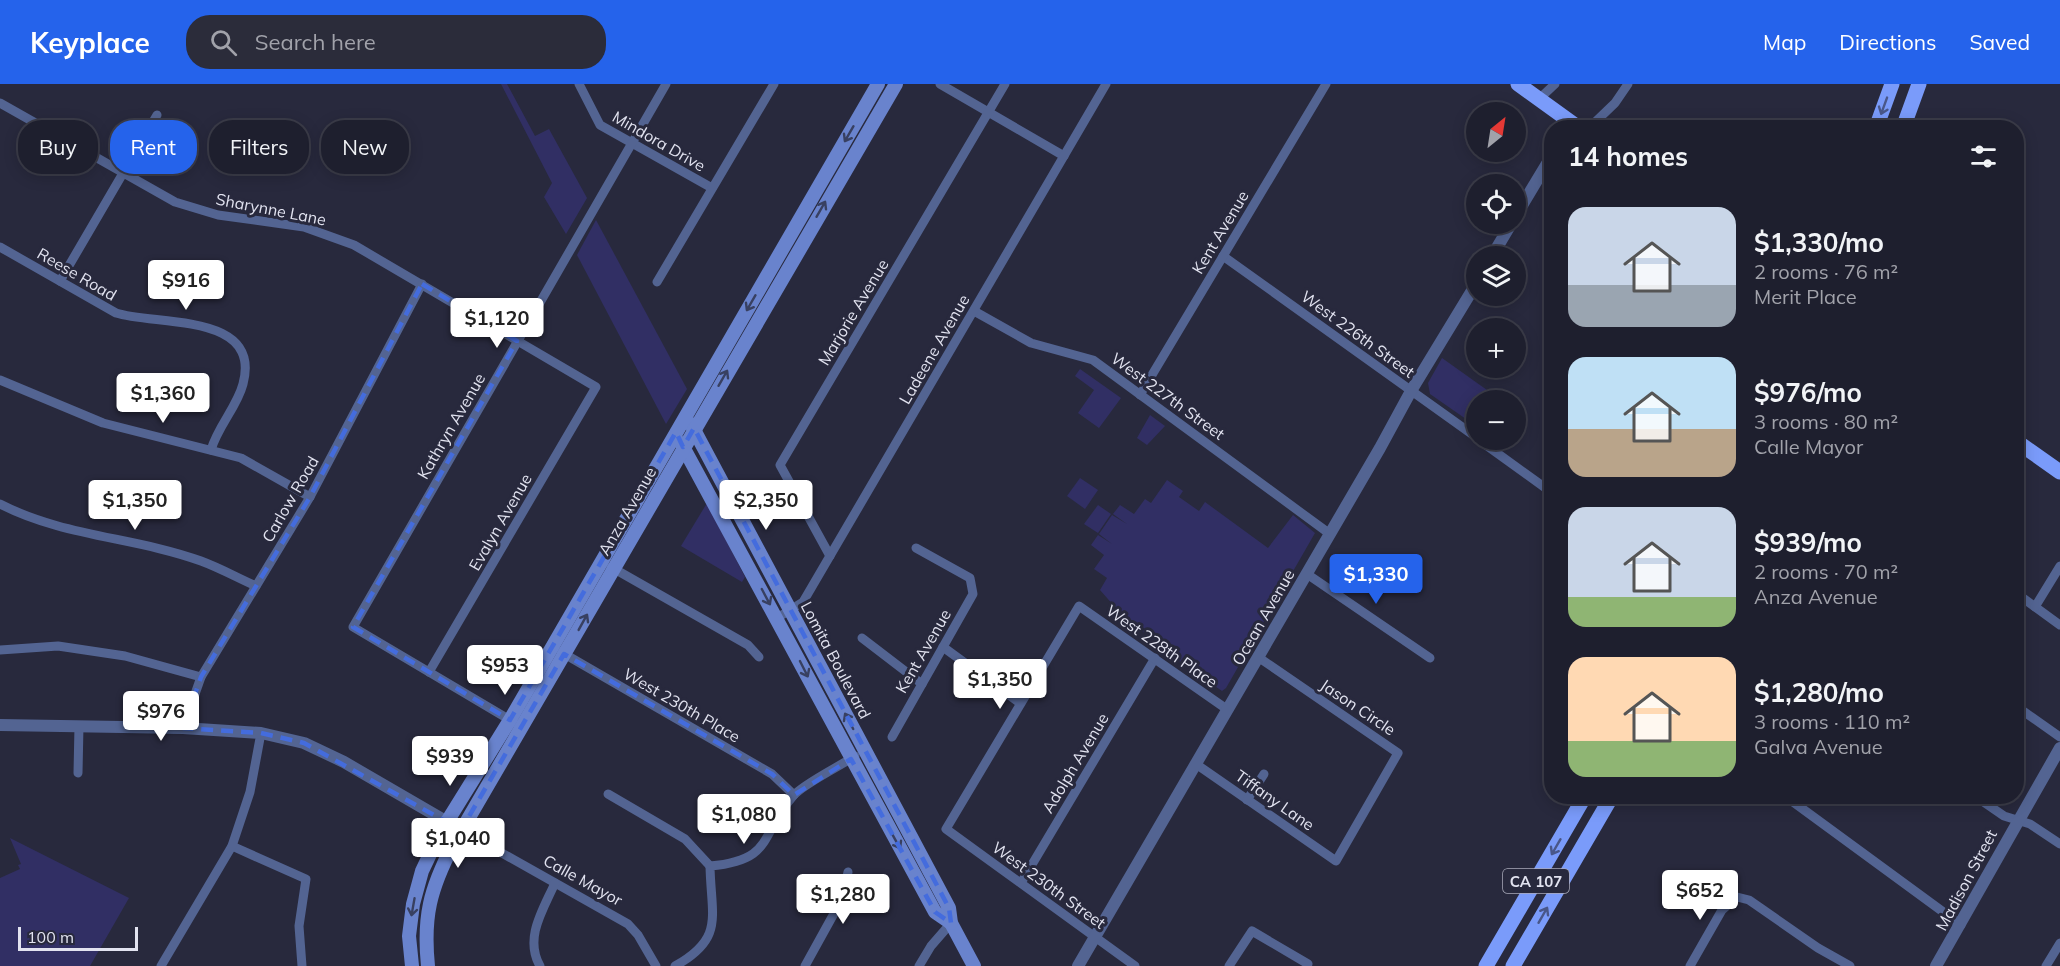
<!DOCTYPE html>
<meta charset="utf-8">
<style>
body{margin:0;font-family:Mulish,sans-serif;background:#2b2c3a;color:#f1f3f6;height:100vh;display:flex;flex-direction:column;font-size:22px;white-space:nowrap}
*{box-sizing:border-box;margin:0}
p{font-size:20px;color:#a1a2aa}
.icon{flex:none;width:33px;height:33px;fill:none;stroke:currentColor;stroke-width:2;stroke-linecap:round;stroke-linejoin:round}
.map{position:relative;flex:1;overflow:hidden}
.panel{position:absolute;left:1544px;top:36px;width:480px;height:684px;display:flex;flex-direction:column;background:#1e1f2e;border-radius:24px;box-shadow:0 3px 15px #0003,0 0 0 2px #3c3d4a}
.panel>*{flex:none}
.hud{position:absolute;left:18px;top:36px;width:570px;height:54px;display:flex;gap:12px}
.needle{width:39px;rotate:30deg}
.controls{position:absolute;left:1466px;top:18px;display:grid;gap:12px}
.controls a{display:grid;place-items:center;width:60px;height:60px;border-radius:50%;background:#1e1f2e;box-shadow:0 3px 15px #0003,0 0 0 2px #3c3d4a;font-size:30px}
.scale{position:absolute;left:18px;bottom:15px;width:120px;box-sizing:border-box;padding-left:6px;border:3px solid #e2e3f0;border-top:0;font-size:16px;line-height:21px;white-space:nowrap;color:#e2e3f0;-webkit-text-stroke:4px #28293d;paint-order:stroke}
.price{position:absolute;translate:-50% -51px;padding:0 14px;border-radius:6px;background:#fff;color:#222;font-size:20px;line-height:39px;filter:drop-shadow(0 2px 3px #0008)}
.price::after{content:'';position:absolute;left:50%;top:36px;width:18px;height:14px;margin-left:-9px;background:inherit;clip-path:polygon(0 0,100% 0,50% 100%)}
.price.current{background:#2563eb;color:#fff}
ul{padding:0;list-style:none}
li{display:flex;align-items:center;gap:18px;height:150px;padding:0 24px}
li span{display:grid;place-items:center;flex:none;width:168px;height:120px;border-radius:18px;color:#555}
li>.icon{margin-inline-start:auto}
span .icon{width:72px;height:72px;fill:#fffc;stroke-width:1}
li b{font-size:26px}
h2{display:flex;justify-content:space-between;align-items:center;height:72px;padding:0 24px;font-size:26px}
.tag{padding:0 21px;border-radius:24px;background:#1e1f2e;box-shadow:0 3px 15px #0003,0 0 0 2px #3c3d4a;font-size:21px;line-height:54px}
.tag.current{background:#2563eb;color:#fff}
header{display:flex;align-items:center;gap:36px;box-sizing:border-box;height:84px;padding:0 30px;background:#2563eb;color:#fff}
header strong{font-size:28px}
nav{display:flex;gap:33px;margin-inline-start:auto;font-size:21px}
.search{width:420px;height:54px;background:#2b2c3a;display:flex;align-items:center;gap:15px;box-sizing:border-box;padding:0 21px;border-radius:24px;color:#a1a2aa;font-size:22px}
.map>svg:first-child{display:block}
.green{fill:#312f64}
.lines{fill:none;stroke-linecap:round;stroke-linejoin:round}
.minor{stroke:#536492;stroke-width:9}
.tertiary{stroke:#536492;stroke-width:12}
.secondary{stroke:#6983cd;stroke-width:14}
.primary{stroke:#7a9bfa;stroke-width:15}
.oneway{stroke:#495789}
.oneway2{stroke:#384061}
.marked{fill:none;stroke:#446cdd;stroke-width:4.5;stroke-dasharray:12 8;stroke-linejoin:round}
.labels{text-anchor:middle;dominant-baseline:central;stroke-width:6;stroke-linejoin:round;paint-order:stroke}
.shield{fill:#28293d;stroke:#aaabba;stroke-width:1.5}
.shield-label{font-size:15px;font-weight:bold;fill:#e2e3f0}
.street-label{font-size:16px;fill:#e2e3f0;stroke:#28293d}
</style>
<header>
<strong>Keyplace</strong>
<div class="search"><svg class="icon" aria-label="search" viewBox="0 0 24 24"><circle cx="10" cy="10" r="6"/><path d="M15 15l6 6"/></svg>Search here</div>
<nav><a>Map</a><a>Directions</a><a>Saved</a></nav>
</header>
<div class="map">
<svg width="2060" height="882" viewBox="0 0 2060 882">
<rect width="100%" height="100%" fill="#28293d"/>
<g class="green">
<polygon points="501,0 507,0 535,52 549,45 587,114 566,150 544,113 552,99"/>
<polygon points="596,136 687,305 666,340 577,171"/>
<polygon points="1442,274 1494,311 1491,316 1476,316 1476,342 1430,310 1428,299"/>
<polygon points="1080,285 1121,314 1099,344 1078,329 1094,306 1075,292"/>
<polygon points="1150,331 1165,342 1147,361 1137,354"/>
<polygon points="1080,394 1098,406 1085,425 1067,412"/>
<polygon points="1167,396 1183,407 1179,413 1199,427 1205,418 1268,464 1293,431 1315,449 1226,604 1222,607 1152,558 1153,556 1122,531 1100,506 1107,494 1094,485 1104,471 1091,461 1098,451 1112,460 1099,450 1112,431 1127,440 1113,430 1120,421 1134,430 1145,415 1151,419"/>
<polygon points="707,419 745,493 742,498 681,462"/>
<polygon points="1098,421 1111,430 1098,449 1084,440"/>
<polygon points="10,754 129,814 90,882 0,882 0,794 20,785 18,781 21,780"/>
</g>
<g class="lines">
<g class="minor">
<polyline points="579,0 600,41 712,104"/>
<polyline points="940,0 1064,72"/>
<polyline points="1539,15 1555,0"/>
<polyline points="0,19 175,118 218,131 304,143 354,161 596,303 429,588"/>
<polyline points="1589,44 1615,19 1628,0"/>
<path d="M 0,163 L 116,229 C 157,242 262,228 243,300 C 237,323 218,342 211,366"/>
<polyline points="1223,172 1476,353"/>
<polyline points="60,197 157,31"/>
<polyline points="657,198 774,0"/>
<polyline points="974,227 1031,259 1093,276 1330,450"/>
<polyline points="0,296 103,339 241,374 310,413"/>
<polyline points="1140,311 1326,0"/>
<polyline points="1479,356 1551,408"/>
<path d="M 0,420 C 64,453 135,453 201,477 C 220,484 238,494 256,502"/>
<polyline points="830,472 780,381 1005,0"/>
<polyline points="611,483 748,561 759,573"/>
<polyline points="1307,490 1430,574"/>
<polyline points="2016,509 2060,541"/>
<polyline points="2035,523 2060,482"/>
<polyline points="777,534 803,518 1106,0"/>
<polyline points="862,554 922,600"/>
<polyline points="943,563 1020,619"/>
<polyline points="0,566 58,562 125,572 201,593"/>
<polyline points="561,568 772,690 794,711"/>
<polyline points="2016,622 2060,653"/>
<polyline points="515,639 353,543 666,0"/>
<polyline points="183,644 201,593 310,413 422,200"/>
<polyline points="892,653 973,510 970,494 916,464"/>
<polyline points="1196,680 1336,777 1398,669 1258,573"/>
<polyline points="78,689 79,642"/>
<polyline points="608,710 685,755 710,782"/>
<polyline points="1785,712 1961,841"/>
<polyline points="1975,712 2004,732 2030,740 2060,760"/>
<polyline points="1247,716 1264,690"/>
<polyline points="461,746 628,840 638,851 656,882"/>
<polyline points="232,762 306,795 299,842 302,882"/>
<polyline points="1021,799 1155,574"/>
<polyline points="161,882 232,762 250,708 261,649"/>
<path d="M 540,882 C 524,854 543,826 555,799"/>
<path d="M 675,882 C 725,854 711,833 710,782 C 774,776 759,752 793,712 C 803,700 840,682 855,672"/>
<polyline points="805,882 842,815 848,788"/>
<polyline points="919,882 931,862 951,839"/>
<polyline points="1135,882 946,745 1079,522 1228,626"/>
<polyline points="1229,882 1252,847 1308,880"/>
<polyline points="1690,882 1722,826 1737,813 1749,816 1818,864 1850,882"/>
<polyline points="2046,882 2060,859"/>
</g>
<g class="tertiary">
<polyline points="1515,133 1551,73"/>
<polyline points="1492,172 1511,140"/>
<polyline points="0,641 183,644 261,649 304,659 344,678 461,746"/>
<polyline points="1078,882 1380,364 1411,307 1476,200"/>
<polyline points="1936,882 2060,664"/>
</g>
<g class="secondary">
<polyline points="691,340 949,824 951,839 974,882"/>
<polyline points="681,359 935,828 951,839"/>
<polyline points="412,882 409,852 413,820 422,787 440,749 510,636 878,0"/>
<path d="M 428,882 C 423,833 430,805 453,761 L 896,0"/>
</g>
<g class="primary">
<polyline points="1518,0 1579,44"/>
<polyline points="1876,44 1892,0"/>
<polyline points="1903,44 1919,0"/>
<polyline points="2016,357 2060,388"/>
<polyline points="1486,882 1585,712"/>
<polyline points="1513,882 1612,712"/>
</g>
</g>
<defs><path id="oneway-shaft" d="M-6 0H5M1.5-3L5.5 0L1.5 3" fill="none" stroke-width="1.6" stroke-linecap="round" stroke-linejoin="round" transform="scale(1.5)"/></defs>
<g class="oneway">
<use href="#oneway-shaft" transform="translate(1884 22) rotate(110)"/>
<use href="#oneway-shaft" transform="translate(1556 763) rotate(120)"/>
<use href="#oneway-shaft" transform="translate(1543 831) rotate(-60)"/>
</g>
<g class="oneway2">
<use href="#oneway-shaft" transform="translate(849 50) rotate(120)"/>
<use href="#oneway-shaft" transform="translate(821 125) rotate(-60)"/>
<use href="#oneway-shaft" transform="translate(751 219) rotate(120)"/>
<use href="#oneway-shaft" transform="translate(723 294) rotate(-60)"/>
<use href="#oneway-shaft" transform="translate(766 513) rotate(62)"/>
<use href="#oneway-shaft" transform="translate(583 538) rotate(-61)"/>
<use href="#oneway-shaft" transform="translate(804 585) rotate(63)"/>
<use href="#oneway-shaft" transform="translate(849 637) rotate(-118)"/>
<use href="#oneway-shaft" transform="translate(896 757) rotate(61)"/>
<use href="#oneway-shaft" transform="translate(413 823) rotate(100)"/>
</g>
<path class="marked" d="M 422,200 L 517,257 L 353,543 L 510,636 L 676,348 L 683,363 L 694,344 L 949,824 L 951,839 L 935,828 L 851,675 L 794,711 L 772,690 L 564,570 L 461,746 L 304,659 L 261,649 L 183,644 L 201,593 L 310,413 Z"/>
<g class="labels">
<rect class="shield" x="1503" y="785" width="66" height="24" rx="4.5"/>
<g class="shield-label">
<text x="1536" y="797">CA 107</text>
</g>
<g class="street-label">
<text transform="translate(659 57) rotate(30)">Mindora Drive</text>
<text transform="translate(271 125) rotate(11)">Sharynne Lane</text>
<text transform="translate(1220 148) rotate(-59)">Kent Avenue</text>
<text transform="translate(77 190) rotate(30)">Reese Road</text>
<text transform="translate(853 228) rotate(-59)">Marjorie Avenue</text>
<text transform="translate(1358 250) rotate(36)">West 226th Street</text>
<text transform="translate(934 265) rotate(-60)">Ladeene Avenue</text>
<text transform="translate(1168 312) rotate(36)">West 227th Street</text>
<text transform="translate(451 342) rotate(-60)">Kathryn Avenue</text>
<text transform="translate(290 415) rotate(-60)">Carlow Road</text>
<text transform="translate(627 427) rotate(-60)">Anza Avenue</text>
<text transform="translate(500 438) rotate(-60)">Evalyn Avenue</text>
<text transform="translate(1263 533) rotate(-60)">Ocean Avenue</text>
<text transform="translate(1162 562) rotate(35)">West 228th Place</text>
<text transform="translate(923 567) rotate(-60)">Kent Avenue</text>
<text transform="translate(836 576) rotate(62)">Lomita Boulevard</text>
<text transform="translate(682 621) rotate(30)">West 230th Place</text>
<text transform="translate(1358 623) rotate(34)">Jason Circle</text>
<text transform="translate(1075 679) rotate(-59)">Adolph Avenue</text>
<text transform="translate(1275 716) rotate(35)">Tiffany Lane</text>
<text transform="translate(583 796) rotate(29)">Calle Mayor</text>
<text transform="translate(1966 796) rotate(-62)">Madison Street</text>
<text transform="translate(1049 801) rotate(36)">West 230th Street</text>
</g>
</g>
</svg>
<div class="controls">
<a><svg class="needle" viewBox="-14 -14 28 28"><path d="M0-13l5 13h-10z" fill="#e53935"/><path d="M0 13l5-13h-10z" fill="#a1a2aa"/></svg></a>
<a><svg class="icon" aria-label="locate" viewBox="0 0 24 24"><circle cx="12" cy="12" r="6"/><path d="M12 2v4M12 18v4M2 12h4M18 12h4"/></svg></a>
<a><svg class="icon" aria-label="layers" viewBox="0 0 24 24"><path d="M12 4l9 5-9 5-9-5zM3 14l9 5 9-5"/></svg></a>
<a>+</a>
<a>−</a>
</div>
<div class="scale">100 m</div>
<b class="price" style="left:186px;top:227px">$916</b>
<b class="price" style="left:497px;top:265px">$1,120</b>
<b class="price" style="left:163px;top:340px">$1,360</b>
<b class="price" style="left:135px;top:447px">$1,350</b>
<b class="price" style="left:766px;top:447px">$2,350</b>
<b class="price current" style="left:1376px;top:521px">$1,330</b>
<b class="price" style="left:505px;top:612px">$953</b>
<b class="price" style="left:1000px;top:626px">$1,350</b>
<b class="price" style="left:161px;top:658px">$976</b>
<b class="price" style="left:450px;top:703px">$939</b>
<b class="price" style="left:744px;top:761px">$1,080</b>
<b class="price" style="left:458px;top:785px">$1,040</b>
<b class="price" style="left:1700px;top:837px">$652</b>
<b class="price" style="left:843px;top:841px">$1,280</b>
<div class="hud">
<a class="tag">Buy</a>
<a class="tag current">Rent</a>
<a class="tag">Filters</a>
<a class="tag">New</a>
</div>
<section class="panel">
<h2>14 homes<svg class="icon" aria-label="filters" viewBox="0 0 24 24"><path d="M4 7h16M4 17h16"/><circle cx="9" cy="7" r="2"/><circle cx="15" cy="17" r="2"/></svg></h2>
<ul>
<li><span style="background:linear-gradient(#c9d6e8 65%,#9aa5b1 0)"><svg class="icon" aria-label="home" viewBox="0 0 24 24"><path d="M3 11l9-7 9 7M6 9v11h12V9"/></svg></span><div><b>$1,330/mo</b><p>2 rooms · 76 m²</p><p>Merit Place</p></div></li>
<li><span style="background:linear-gradient(#bfe0f5 60%,#b9a48a 0)"><svg class="icon" aria-label="home" viewBox="0 0 24 24"><path d="M3 11l9-7 9 7M6 9v11h12V9"/></svg></span><div><b>$976/mo</b><p>3 rooms · 80 m²</p><p>Calle Mayor</p></div></li>
<li><span style="background:linear-gradient(#c9d6e8 75%,#8fb573 0)"><svg class="icon" aria-label="home" viewBox="0 0 24 24"><path d="M3 11l9-7 9 7M6 9v11h12V9"/></svg></span><div><b>$939/mo</b><p>2 rooms · 70 m²</p><p>Anza Avenue</p></div></li>
<li><span style="background:linear-gradient(#ffd9b3 70%,#8fb573 0)"><svg class="icon" aria-label="home" viewBox="0 0 24 24"><path d="M3 11l9-7 9 7M6 9v11h12V9"/></svg></span><div><b>$1,280/mo</b><p>3 rooms · 110 m²</p><p>Galva Avenue</p></div></li>
</ul>
</section>
</div>
